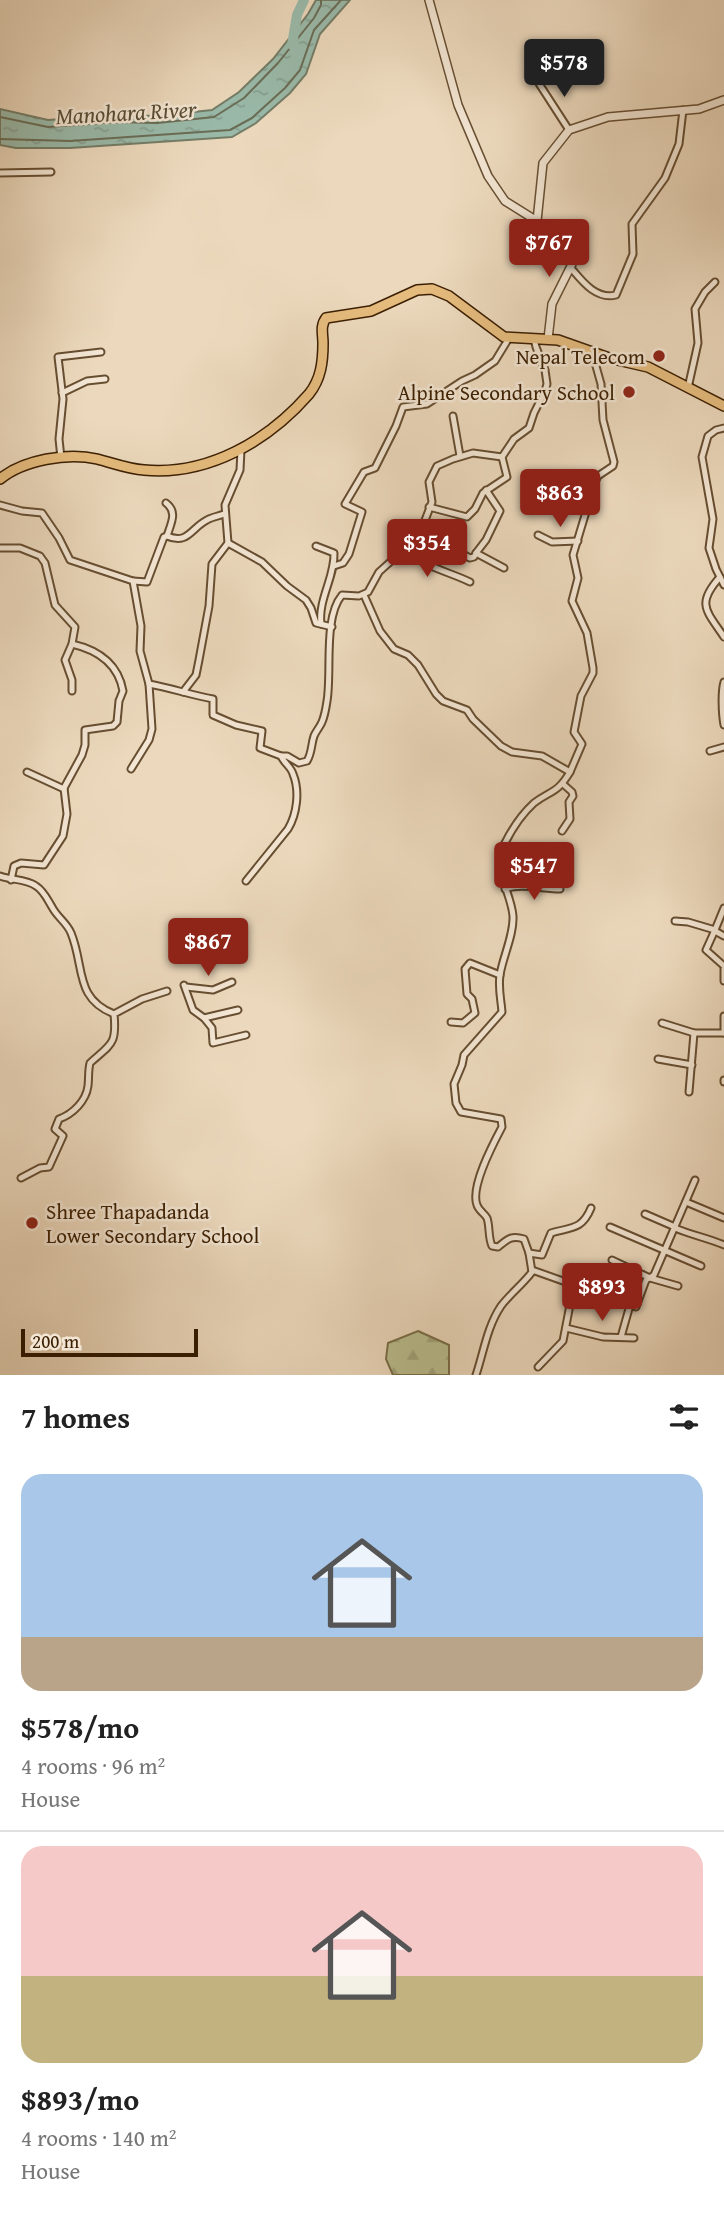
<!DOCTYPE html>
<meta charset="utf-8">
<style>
body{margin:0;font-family:"Gentium Book Plus",serif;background:#f2f2f2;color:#222;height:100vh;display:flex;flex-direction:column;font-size:26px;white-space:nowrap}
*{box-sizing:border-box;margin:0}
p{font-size:23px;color:#767676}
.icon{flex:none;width:38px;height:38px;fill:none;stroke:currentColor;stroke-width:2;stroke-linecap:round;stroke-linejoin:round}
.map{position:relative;height:1375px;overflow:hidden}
.details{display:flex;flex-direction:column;background:#fff;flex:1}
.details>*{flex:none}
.scale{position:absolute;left:21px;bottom:18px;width:177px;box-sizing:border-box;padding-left:7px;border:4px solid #3b1f02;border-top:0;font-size:19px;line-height:24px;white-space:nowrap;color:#3b1f02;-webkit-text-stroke:5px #f3e6d4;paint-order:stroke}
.price{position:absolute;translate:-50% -60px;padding:0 16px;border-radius:7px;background:#8f2418;color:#fff;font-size:23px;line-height:46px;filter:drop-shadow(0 2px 4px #0008)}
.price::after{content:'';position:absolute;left:50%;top:42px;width:21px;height:16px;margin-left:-10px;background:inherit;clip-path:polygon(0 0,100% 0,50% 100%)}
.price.selected{background:#222;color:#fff}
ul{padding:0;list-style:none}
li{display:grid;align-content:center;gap:14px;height:371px;padding:0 21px}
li+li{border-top:2px solid #e0e0e0}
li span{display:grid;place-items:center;height:217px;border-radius:21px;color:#555}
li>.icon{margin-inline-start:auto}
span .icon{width:126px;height:126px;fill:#fffc;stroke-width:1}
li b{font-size:30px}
h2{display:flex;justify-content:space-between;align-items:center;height:84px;padding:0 21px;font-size:30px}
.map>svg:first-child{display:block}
.forest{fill:url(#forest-firs);stroke:#7a6e48;stroke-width:2}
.water{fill:url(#water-ripples);stroke:#747d67;stroke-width:2}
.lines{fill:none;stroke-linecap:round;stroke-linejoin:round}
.shore{stroke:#6a6d56;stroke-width:2}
.river{stroke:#9abbab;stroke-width:10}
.minor-casing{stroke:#674e31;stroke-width:9}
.tertiary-casing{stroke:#674e31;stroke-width:10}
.primary-casing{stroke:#3b1f02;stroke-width:12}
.minor{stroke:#f3e6d4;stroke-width:5}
.tertiary{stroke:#f3e6d4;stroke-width:7}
.primary{stroke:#e6bc7e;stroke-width:9}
.poi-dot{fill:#8f2418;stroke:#f3e6d4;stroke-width:2.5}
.labels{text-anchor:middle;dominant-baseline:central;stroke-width:5;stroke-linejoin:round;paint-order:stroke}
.poi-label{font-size:21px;fill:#3b1f02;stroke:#f3e6d4;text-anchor:end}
.water-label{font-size:23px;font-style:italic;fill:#584e35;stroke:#f3e6d4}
</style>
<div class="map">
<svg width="724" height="1375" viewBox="0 0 724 1375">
<defs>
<pattern id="forest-firs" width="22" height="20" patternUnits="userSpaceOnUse" patternTransform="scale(1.75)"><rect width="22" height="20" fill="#babe8f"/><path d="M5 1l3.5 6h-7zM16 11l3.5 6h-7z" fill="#a1a37a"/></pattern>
<pattern id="water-ripples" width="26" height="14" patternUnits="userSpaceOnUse" patternTransform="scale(1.75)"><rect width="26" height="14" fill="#9abbab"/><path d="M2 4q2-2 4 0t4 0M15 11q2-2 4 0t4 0" fill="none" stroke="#86a092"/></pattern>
</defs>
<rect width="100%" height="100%" fill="#ecd9bd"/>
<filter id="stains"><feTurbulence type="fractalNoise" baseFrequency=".00286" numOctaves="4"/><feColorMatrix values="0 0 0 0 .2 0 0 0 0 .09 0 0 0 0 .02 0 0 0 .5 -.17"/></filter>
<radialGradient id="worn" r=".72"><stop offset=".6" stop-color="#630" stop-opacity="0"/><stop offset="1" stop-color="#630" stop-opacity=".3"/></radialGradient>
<polygon class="forest" points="418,1331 449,1345 449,1375 393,1375 386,1359 388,1343"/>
<polygon class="water" points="316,0 350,0 320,34 306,74 290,93 256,123 232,137 70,148 16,148 0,145 0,109 48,120 117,115 156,116 212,110 239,92 273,59 308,14"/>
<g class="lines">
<g class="shore">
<polyline points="0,117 48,127 117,122 157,123 214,117 244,98 278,63 314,18 321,5 321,0"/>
<polyline points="0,139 70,141 230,130 252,118 285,88 300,70 314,30 341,0"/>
</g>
<polyline class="river" points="292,45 297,15 304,0"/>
<g class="minor-casing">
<g id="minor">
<polyline points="538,82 569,130"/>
<polyline points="0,173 51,172"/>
<path d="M 571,268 C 582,281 596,300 616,295 L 633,254 L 632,224 L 665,178 L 679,144 L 683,110"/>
<polyline points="688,388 698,343 695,309 705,292 715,282"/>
<polyline points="62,393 87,381 105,379"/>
<polyline points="453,416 460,456"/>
<polyline points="724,428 716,430 708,436 702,457 713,519 709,548 716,569 724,585"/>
<polyline points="61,458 59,439 63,399 58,357 101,352"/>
<path d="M 166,503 C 178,512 171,523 167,536 C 188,545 191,528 207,520 C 212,517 219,516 224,514"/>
<polyline points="0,505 22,511 42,513 59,538 70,560 133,581 141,626 140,651 149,684 152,729 149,740 131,769"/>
<polyline points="429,507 467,517 475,509 483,493 507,477 502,457"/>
<polyline points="538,535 552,542 578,541"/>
<polyline points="419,536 437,540 470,558 474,557 476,553 504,568"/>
<polyline points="228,543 262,562 287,586 306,600 311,608 316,623 332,627"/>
<path d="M 316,546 L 334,553 C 335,577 318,599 321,624"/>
<polyline points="0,548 20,548 40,556 45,563 55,605 75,627 72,644 65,660 72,680 72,691"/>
<path d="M 404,548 C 422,567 448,571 470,582"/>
<polyline points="476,553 486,540 500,511 486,490"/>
<polyline points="334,566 343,563 349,554 362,512 345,504 364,472 375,468 396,426 403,407 427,404 462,381 475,375 495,361 509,338"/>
<path d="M 720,577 C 696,604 706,610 724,637"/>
<polyline points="133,581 147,582 164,537 167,536"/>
<path d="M 364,595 L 380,631 L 394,649 L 408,655 L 418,665 L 436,694 L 443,701 L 467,710 L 473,719 L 501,746 L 512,752 L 542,756 L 570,772 C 557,794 551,790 534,803 C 523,813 512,829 505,843 C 491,869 511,891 513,916 C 514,935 503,956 500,975 C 498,988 501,999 502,1012 L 464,1055 L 462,1065 L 454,1084 L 456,1103 L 461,1112 L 501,1119 L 502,1127 C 493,1144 470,1187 477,1205 C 479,1211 484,1213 487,1218 C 490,1227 488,1237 492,1246 L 498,1247 C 508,1239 511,1235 524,1239 L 529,1253"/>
<path d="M 724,682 C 721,692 722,714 724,725"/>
<path d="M 149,684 C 171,688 191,695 213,699 L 213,715 L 236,725 L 262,731 L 260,748 L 281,756"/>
<polyline points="183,692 196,675 199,660 209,606 212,564 228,543 225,505 240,470 241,450"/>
<polyline points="710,751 724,747"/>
<polyline points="27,772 64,789"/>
<polyline points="570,772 582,744 574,732 581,696 593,673 593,668 587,633 572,601 578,578 573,555 595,482 598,476 613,466 614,462 603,420 601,384 592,352"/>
<polyline points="562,831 570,819 569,802 573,796 572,792 563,784"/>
<path d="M 0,876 C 11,880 27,879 36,886 C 44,891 47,899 52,907 C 57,917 67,923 71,933 C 85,967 74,998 114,1014"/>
<path d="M 11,880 L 14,866 L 21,863 L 44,865 L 63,836 L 67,814 L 64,788 L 82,755 L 85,745 L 85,730 L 113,726 L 117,722 L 119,701 L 123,691 C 118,663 98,650 72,644"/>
<path d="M 246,881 L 288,829 C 297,814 300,791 293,774 C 291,767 284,763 281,756 L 287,756 L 299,763 L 307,761 C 312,753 311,745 314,736 C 316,731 320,727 322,722 C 325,715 326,708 327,701 C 332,671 323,618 342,595 L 359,596 L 368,592 L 379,572 L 419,536 L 432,502 L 429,482 L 437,466 L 453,459 L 473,453 L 502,457 L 514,439 L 529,428 L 534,413 L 545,391 L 547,384 L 545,370 L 536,347 L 534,339"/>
<path d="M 505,889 C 520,883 543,889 560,889"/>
<polyline points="675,921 688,922 715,930 706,950 724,966"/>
<polyline points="715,930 724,908"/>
<polyline points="715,931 724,936"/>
<polyline points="724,969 724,981"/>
<polyline points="184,985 193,1010 204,1018 212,1028 213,1043 246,1035"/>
<polyline points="186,987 213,990 232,982"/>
<polyline points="724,1016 724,1033"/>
<polyline points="204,1018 238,1010"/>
<polyline points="451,1022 463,1023 475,1013 472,999 467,994 465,969 470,963 500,975"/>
<polyline points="662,1023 694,1033 724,1033"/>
<polyline points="658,1059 692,1065"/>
<polyline points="724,1080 724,1082"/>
<polyline points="689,1092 694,1033"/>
<path d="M 21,1178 L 40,1168 L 49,1167 L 63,1136 L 55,1129 L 59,1119 C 73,1114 86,1101 88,1086 C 89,1077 88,1071 90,1063 C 111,1044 117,1045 114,1014 L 142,999 L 167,991"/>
<polyline points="686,1202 724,1218"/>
<polyline points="645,1214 675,1227"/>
<polyline points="610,1227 701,1266"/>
<path d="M 675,1228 C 691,1235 708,1238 724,1245"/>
<polyline points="612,1260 650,1278 678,1286"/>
<polyline points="532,1270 636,1307 646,1280 654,1275 695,1180"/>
<polyline points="566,1328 603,1337 634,1338"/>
<polyline points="621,1337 630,1305"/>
<polyline points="538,1367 563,1341 574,1284"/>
<path d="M 476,1375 C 484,1351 487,1327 501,1306 C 510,1294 523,1284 532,1272 L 529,1253 L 542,1255 L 551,1233 C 571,1227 582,1230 591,1208"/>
</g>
</g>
<g class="tertiary-casing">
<g id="tertiary">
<polyline points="429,0 458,105 488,176 505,201 537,221 551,233 565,250 572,264 552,304 548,339"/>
<polyline points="537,221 543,163 569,130 608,117 699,109 724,100"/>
</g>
</g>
<g class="primary-casing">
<path id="primary" d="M 0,479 C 23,460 68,452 97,459 C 113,463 128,469 144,470 C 208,476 268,441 309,394 C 321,379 323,362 323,343 C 323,334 320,326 326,318 L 371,311 L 417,290 L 432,289 L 449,296 L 504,337 L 558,340 L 609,358 L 648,367 L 724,406"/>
</g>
<use href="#minor" class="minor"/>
<use href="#tertiary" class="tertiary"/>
<use href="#primary" class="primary"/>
</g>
<g class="poi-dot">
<circle cx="659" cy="356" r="7"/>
<circle cx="629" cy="392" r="7"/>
<circle cx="32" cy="1223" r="7"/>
</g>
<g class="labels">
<g class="poi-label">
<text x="645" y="356">Nepal Telecom</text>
<text x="615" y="392">Alpine Secondary School</text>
<text x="46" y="1211" text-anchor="start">Shree Thapadanda<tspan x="46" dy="24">Lower Secondary School</tspan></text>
</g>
<g class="water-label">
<text transform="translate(126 112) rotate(-3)">Manohara River</text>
</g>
</g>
<rect width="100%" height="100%" filter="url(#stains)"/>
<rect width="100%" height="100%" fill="url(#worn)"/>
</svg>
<div class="scale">200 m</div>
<b class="price selected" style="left:564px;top:99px">$578</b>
<b class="price" style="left:549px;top:279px">$767</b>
<b class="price" style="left:560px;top:529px">$863</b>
<b class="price" style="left:427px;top:579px">$354</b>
<b class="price" style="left:534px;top:902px">$547</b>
<b class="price" style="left:208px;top:978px">$867</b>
<b class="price" style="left:602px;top:1323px">$893</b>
</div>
<section class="details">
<h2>7 homes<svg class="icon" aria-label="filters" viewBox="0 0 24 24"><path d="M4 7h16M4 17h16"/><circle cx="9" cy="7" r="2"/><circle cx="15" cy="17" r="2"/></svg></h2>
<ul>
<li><span style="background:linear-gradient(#a9c7e8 75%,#b9a48a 0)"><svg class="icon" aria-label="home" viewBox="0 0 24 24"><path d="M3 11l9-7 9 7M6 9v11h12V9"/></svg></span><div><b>$578/mo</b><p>4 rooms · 96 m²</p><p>House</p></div></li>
<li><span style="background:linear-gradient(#f6c9c9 60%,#c2b280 0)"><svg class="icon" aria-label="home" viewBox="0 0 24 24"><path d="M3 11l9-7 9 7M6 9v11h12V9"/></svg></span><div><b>$893/mo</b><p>4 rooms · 140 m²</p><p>House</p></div></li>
</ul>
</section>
